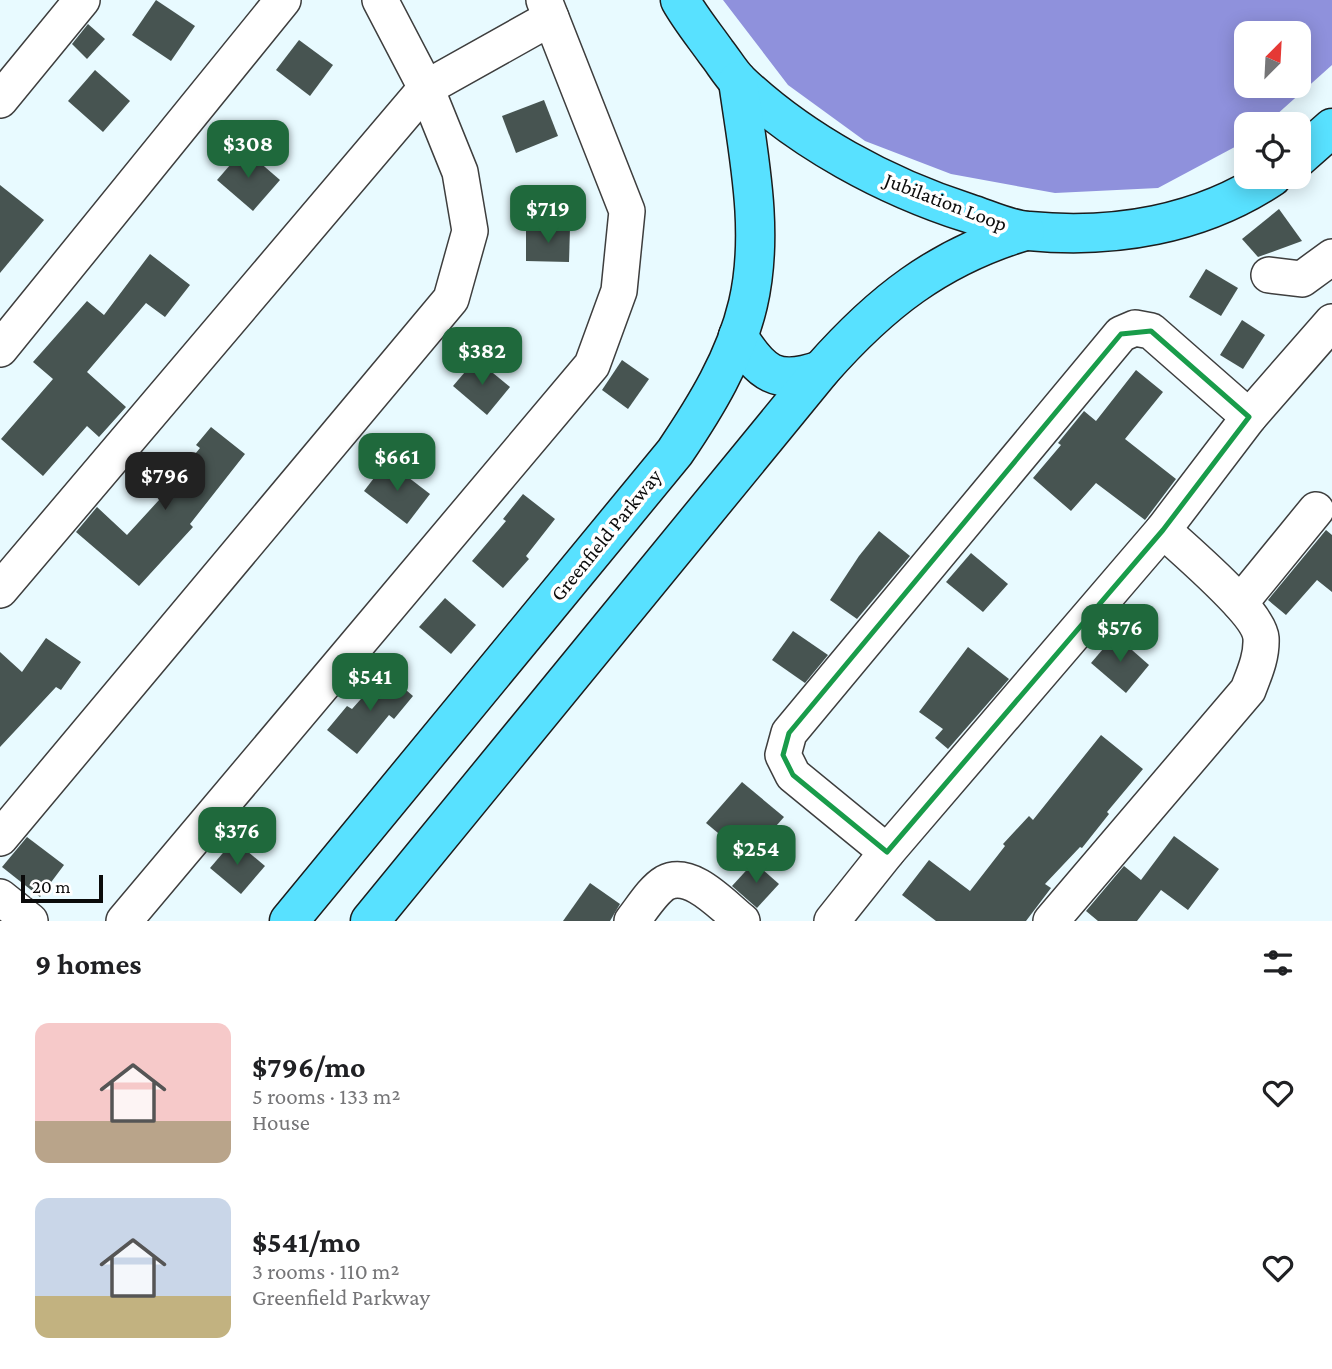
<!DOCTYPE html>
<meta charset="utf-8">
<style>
body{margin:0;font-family:"Crimson Pro",serif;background:#f6f6f6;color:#202124;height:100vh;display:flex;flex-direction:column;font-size:26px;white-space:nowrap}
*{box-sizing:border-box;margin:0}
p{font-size:23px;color:#757577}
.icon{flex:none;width:38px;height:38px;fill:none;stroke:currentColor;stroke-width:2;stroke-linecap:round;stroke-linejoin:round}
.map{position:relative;height:921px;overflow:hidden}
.drawer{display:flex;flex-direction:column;background:#fff;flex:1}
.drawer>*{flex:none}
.needle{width:46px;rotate:24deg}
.fabs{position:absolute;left:1234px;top:21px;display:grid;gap:14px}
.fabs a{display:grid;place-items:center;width:77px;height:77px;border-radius:14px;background:#fff;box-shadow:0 4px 18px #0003;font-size:35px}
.scale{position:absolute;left:21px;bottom:18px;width:82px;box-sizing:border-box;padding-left:7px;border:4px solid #0b0b0b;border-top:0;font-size:19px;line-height:24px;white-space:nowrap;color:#0b0b0b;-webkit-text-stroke:5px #fff;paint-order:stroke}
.price{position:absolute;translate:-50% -60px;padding:0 16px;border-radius:14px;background:#1f693c;color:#fff;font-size:23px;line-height:46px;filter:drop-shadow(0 2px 4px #0008)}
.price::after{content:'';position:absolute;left:50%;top:42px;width:21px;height:16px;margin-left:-10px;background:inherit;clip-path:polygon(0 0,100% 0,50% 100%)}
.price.selected{background:#222;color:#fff}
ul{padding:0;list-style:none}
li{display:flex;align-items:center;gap:21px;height:175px;padding:0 35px}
li span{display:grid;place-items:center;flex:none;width:196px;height:140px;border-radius:14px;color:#555}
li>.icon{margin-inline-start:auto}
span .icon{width:84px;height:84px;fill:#fffc;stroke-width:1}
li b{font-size:30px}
h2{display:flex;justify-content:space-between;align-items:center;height:84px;padding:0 35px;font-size:30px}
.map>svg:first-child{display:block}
.forest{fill:#8f91dc;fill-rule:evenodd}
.building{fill:#475451}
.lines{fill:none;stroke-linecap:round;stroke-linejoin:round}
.minor-casing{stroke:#3e3e3e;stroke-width:38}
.major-casing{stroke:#1c1c1c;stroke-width:41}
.minor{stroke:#fff;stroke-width:35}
.major{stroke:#58e1ff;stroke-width:38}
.marked{fill:none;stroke:#199c4a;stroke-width:5;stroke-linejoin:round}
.labels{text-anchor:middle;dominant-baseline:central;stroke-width:7;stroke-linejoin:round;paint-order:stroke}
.street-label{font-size:21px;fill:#0b0b0b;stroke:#fff}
</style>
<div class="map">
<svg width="1332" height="921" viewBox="0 0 1332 921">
<rect width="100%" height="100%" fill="#e8faff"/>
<path class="forest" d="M 723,0 L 1332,0 L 1332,65 L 1266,124 L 1246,124 L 1246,141 L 1158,188 L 1055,193 L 951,174 L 865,141 L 788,85 ZM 1246,33 L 1298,33 L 1298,86 L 1246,86 Z"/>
<g class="building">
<polygon points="156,0 195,26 171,61 132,35"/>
<polygon points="88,24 105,39 87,59 72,44"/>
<polygon points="299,40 333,65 310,96 276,70"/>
<polygon points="95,70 130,101 103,132 68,101"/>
<polygon points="544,100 558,136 516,153 502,116"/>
<polygon points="244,149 280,180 253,211 217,180"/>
<polygon points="0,185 44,220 0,273"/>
<polygon points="1279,209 1302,241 1258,257 1242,239"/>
<polygon points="526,228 570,228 569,262 526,261"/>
<polygon points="150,254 190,285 165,317 146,303 87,372 126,407 99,437 87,426 43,476 1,439 53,379 33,362 87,301 104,315"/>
<polygon points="1206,269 1238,288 1221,316 1189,297"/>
<polygon points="1242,320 1265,335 1243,369 1220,355"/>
<polygon points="476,359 510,387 487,415 453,386"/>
<polygon points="622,360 649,379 628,409 602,390"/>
<polygon points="1136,370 1163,392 1125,439 1176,479 1145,520 1096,483 1071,511 1033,478 1061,445 1058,443 1084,411 1096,421"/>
<polygon points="211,427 245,454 190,524 193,527 139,586 76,532 97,507 127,535 170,488 168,487 200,448 196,445"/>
<polygon points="387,461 430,494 407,524 364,491"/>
<polygon points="523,494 555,519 526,556 529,559 503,588 472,561 506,521 503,519"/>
<polygon points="1326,530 1332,535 1332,592 1317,580 1286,615 1268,600"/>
<polygon points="879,531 910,556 857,619 830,600 859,556"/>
<polygon points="971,553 1008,584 983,612 946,582"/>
<polygon points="445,598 476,625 451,654 419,627"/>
<polygon points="793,631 828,655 805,683 772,660"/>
<polygon points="1115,635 1149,665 1126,693 1091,663"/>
<polygon points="46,638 81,662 61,690 56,687 0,747 0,652 22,672"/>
<polygon points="968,647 1009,679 948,749 935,738 943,729 919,712"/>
<polygon points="385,672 413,696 394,719 389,715 357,754 327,730 347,706 352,709"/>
<polygon points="1101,735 1143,769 1107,812 1109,814 1082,848 1080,847 1045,884 1051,888 1026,921 936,921 902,895 929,860 970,891 1005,846 1003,844 1029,816 1033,820"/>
<polygon points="742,782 784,817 748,858 706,823"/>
<polygon points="1174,836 1219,869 1188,910 1161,890 1137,921 1098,921 1086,911 1124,866 1141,880"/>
<polygon points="27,837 64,865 40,897 2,867"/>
<polygon points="234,840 265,866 241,894 210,868"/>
<polygon points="754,862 779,884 757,908 732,886"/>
<polygon points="590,883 620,904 610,921 563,921"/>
</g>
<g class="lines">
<g class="minor-casing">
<g id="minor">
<polyline points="0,100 82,0"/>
<polyline points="1269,275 1302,279 1332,257"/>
<polyline points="0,349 283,0"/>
<polyline points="0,590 426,88 551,18"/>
<polyline points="1240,603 1316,510"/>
<polyline points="0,838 451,299 470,231 460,172 426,88 380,0"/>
<polyline points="887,852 793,775 783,755 789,733 1121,334 1135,328 1151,331 1249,417"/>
<polyline points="0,897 30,921"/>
<polyline points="124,921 592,365 619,291 627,211 544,0"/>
<path d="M 632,921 C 641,910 653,890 665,883 C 691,869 723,906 742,921"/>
<polyline points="832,921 887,852 1163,530 1249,417 1332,322"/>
<path d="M 1051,921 L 1248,690 C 1254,674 1262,657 1261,638 C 1259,612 1184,550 1163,530"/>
</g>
</g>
<g class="major-casing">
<g id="major">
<path d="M 680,0 C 690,18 704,35 716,52 C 724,62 730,73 739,82 C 801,141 886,187 968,213 C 987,219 1009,230 1029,231 C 1114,239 1200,225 1272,177"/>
<polyline points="1298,158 1332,128"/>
<path d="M 738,336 C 761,373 776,386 821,370"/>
<path d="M 289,921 L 675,452 C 706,406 735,359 748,304 C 765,231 748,153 738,81"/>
<path d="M 370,921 L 821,370 C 880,303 938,257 1025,231"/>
</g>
</g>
<use href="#minor" class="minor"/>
<use href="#major" class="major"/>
</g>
<path class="marked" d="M 1151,331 L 1249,417 L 1163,530 L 887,852 L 793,775 L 783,755 L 789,733 L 1121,334 Z"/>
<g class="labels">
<g class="street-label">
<text transform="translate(946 202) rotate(21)">Jubilation Loop</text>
<text transform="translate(606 535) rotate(-51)">Greenfield Parkway</text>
</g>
</g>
</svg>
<div class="fabs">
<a><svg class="needle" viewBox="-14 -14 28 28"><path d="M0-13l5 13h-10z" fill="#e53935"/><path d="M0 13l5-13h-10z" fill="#757577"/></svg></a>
<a><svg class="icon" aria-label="locate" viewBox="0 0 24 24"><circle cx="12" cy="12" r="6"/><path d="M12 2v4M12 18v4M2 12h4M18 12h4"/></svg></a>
</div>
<div class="scale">20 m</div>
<b class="price" style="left:248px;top:180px">$308</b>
<b class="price" style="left:548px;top:245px">$719</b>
<b class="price" style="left:482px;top:387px">$382</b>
<b class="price" style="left:397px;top:493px">$661</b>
<b class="price selected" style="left:165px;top:512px">$796</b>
<b class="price" style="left:1120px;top:664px">$576</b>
<b class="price" style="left:370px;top:713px">$541</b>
<b class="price" style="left:237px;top:867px">$376</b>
<b class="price" style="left:756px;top:885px">$254</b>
</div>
<section class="drawer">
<h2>9 homes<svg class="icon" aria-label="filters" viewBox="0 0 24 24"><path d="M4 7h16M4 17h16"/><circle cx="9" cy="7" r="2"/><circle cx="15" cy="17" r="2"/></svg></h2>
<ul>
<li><span style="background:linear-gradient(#f6c9c9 70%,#b9a48a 0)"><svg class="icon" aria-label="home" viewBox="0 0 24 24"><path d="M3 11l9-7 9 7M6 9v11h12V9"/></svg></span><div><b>$796/mo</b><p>5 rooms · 133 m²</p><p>House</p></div><svg class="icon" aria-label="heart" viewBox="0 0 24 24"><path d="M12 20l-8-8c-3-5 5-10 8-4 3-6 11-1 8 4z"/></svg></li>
<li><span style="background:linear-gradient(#c9d6e8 70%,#c2b280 0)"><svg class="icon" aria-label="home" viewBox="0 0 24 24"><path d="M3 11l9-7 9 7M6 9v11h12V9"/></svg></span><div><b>$541/mo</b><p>3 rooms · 110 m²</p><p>Greenfield Parkway</p></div><svg class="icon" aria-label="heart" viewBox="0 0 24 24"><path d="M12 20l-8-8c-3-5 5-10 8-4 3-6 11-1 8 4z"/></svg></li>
</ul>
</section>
